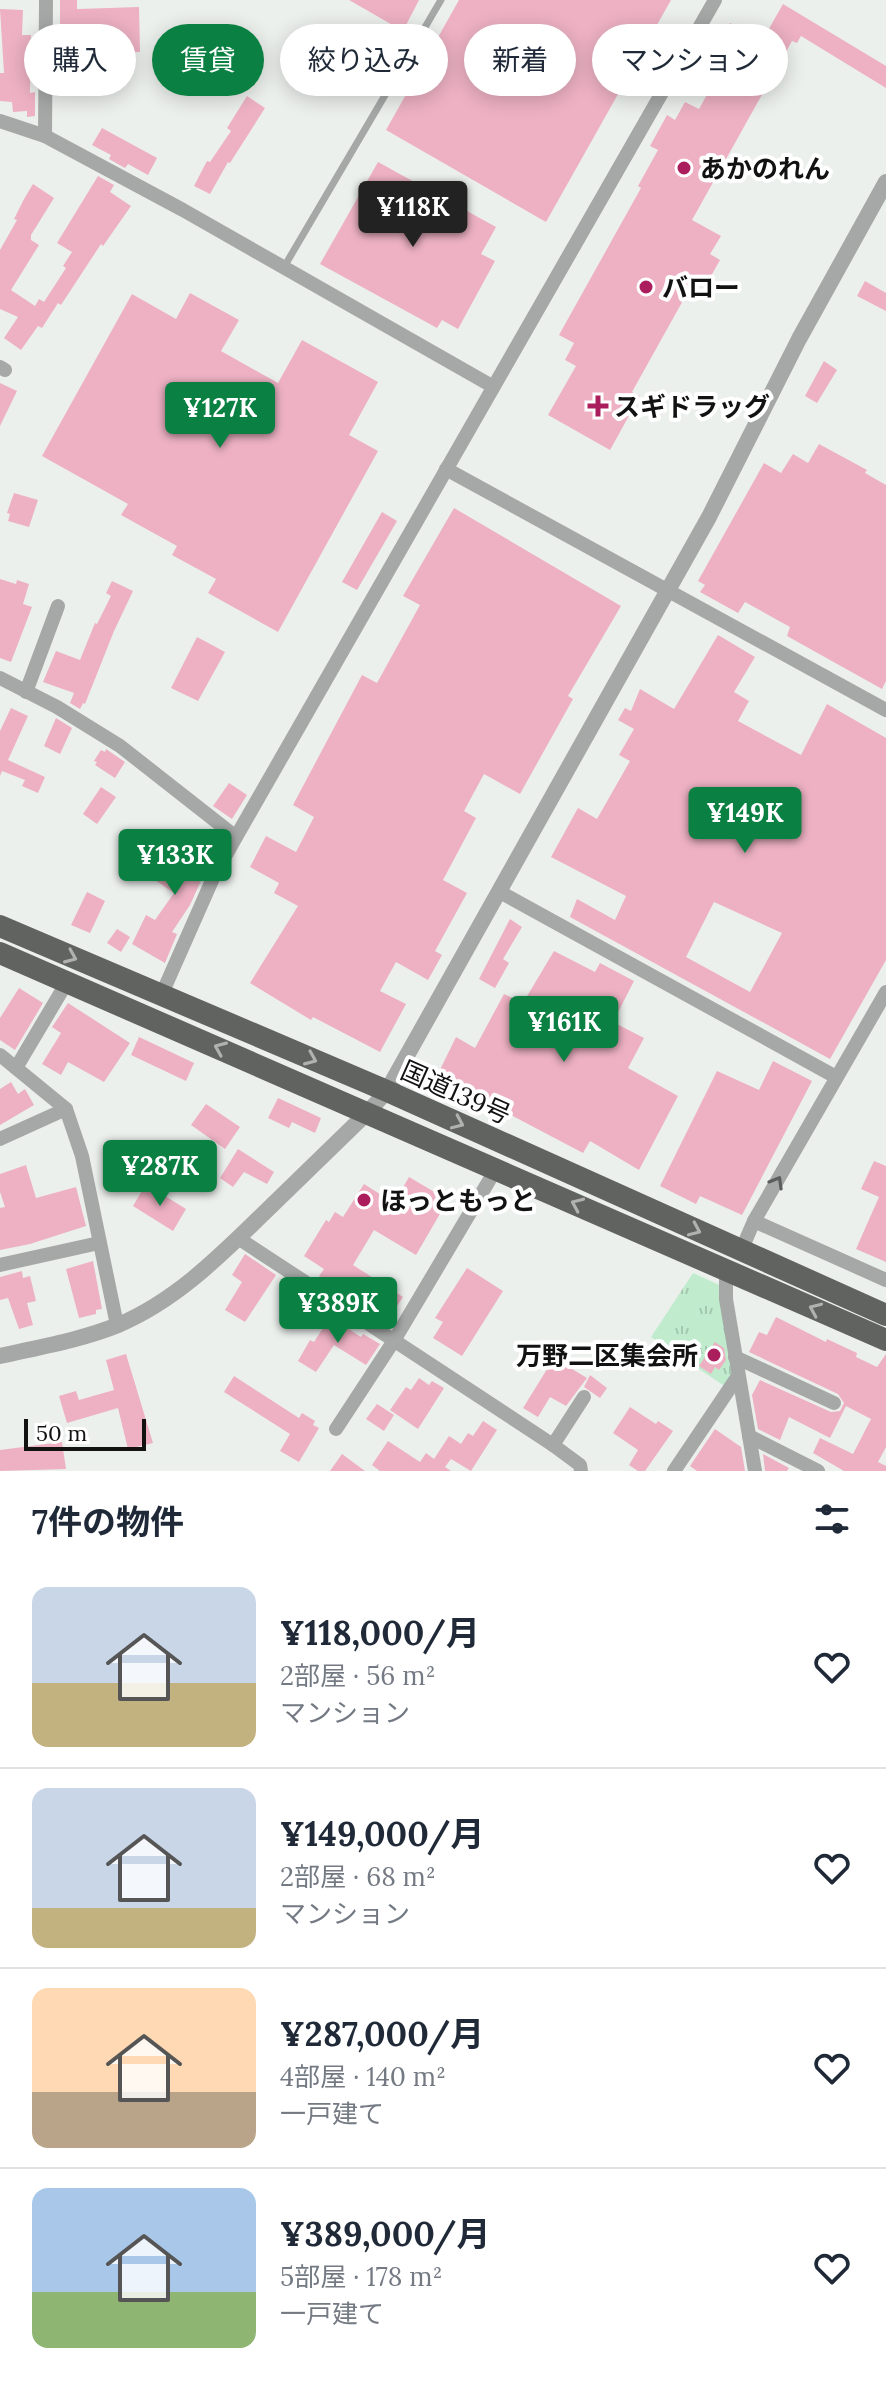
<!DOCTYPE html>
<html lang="ja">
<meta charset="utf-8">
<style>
body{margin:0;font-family:Lora,"Noto Sans JP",serif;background:#f2f2f3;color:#1f2937;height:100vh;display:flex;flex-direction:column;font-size:30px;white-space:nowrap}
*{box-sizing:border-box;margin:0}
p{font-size:26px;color:#747a83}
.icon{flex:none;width:44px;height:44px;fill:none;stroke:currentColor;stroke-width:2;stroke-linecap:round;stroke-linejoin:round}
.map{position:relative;height:1471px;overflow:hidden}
.drawer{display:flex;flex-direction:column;background:#fff;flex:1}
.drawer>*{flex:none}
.hud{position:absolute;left:24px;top:24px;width:838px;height:72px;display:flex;gap:16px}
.scale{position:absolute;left:24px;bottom:20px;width:122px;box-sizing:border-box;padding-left:8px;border:4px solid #111211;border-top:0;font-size:22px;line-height:28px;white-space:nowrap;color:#111211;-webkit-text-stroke:6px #fff;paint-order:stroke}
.price{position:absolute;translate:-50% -68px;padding:0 18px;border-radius:8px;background:#0b8043;color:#fff;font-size:26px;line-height:52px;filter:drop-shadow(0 2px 4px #0008)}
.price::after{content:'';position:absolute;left:50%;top:48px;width:24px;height:18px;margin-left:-12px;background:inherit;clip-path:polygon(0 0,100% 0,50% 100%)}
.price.active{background:#222;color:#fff}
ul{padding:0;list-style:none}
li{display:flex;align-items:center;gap:24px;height:200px;padding:0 32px}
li+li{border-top:2px solid #e0e1e3}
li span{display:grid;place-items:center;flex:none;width:224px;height:160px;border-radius:16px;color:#555}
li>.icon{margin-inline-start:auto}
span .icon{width:96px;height:96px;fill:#fffc;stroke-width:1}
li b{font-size:34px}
h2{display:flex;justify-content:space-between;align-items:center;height:96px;padding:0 32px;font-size:34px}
.pill{padding:0 28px;border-radius:36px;background:#fff;box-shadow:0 4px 20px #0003;font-size:28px;line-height:72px}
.pill.active{background:#0b8043;color:#fff}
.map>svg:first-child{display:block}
.grass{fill:url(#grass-tufts)}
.building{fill:#edb1c3;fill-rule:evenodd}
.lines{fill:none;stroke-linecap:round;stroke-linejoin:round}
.service{stroke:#a6a8a7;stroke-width:7}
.minor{stroke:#a6a8a7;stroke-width:14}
.tertiary{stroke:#a6a8a7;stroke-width:16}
.trunk{stroke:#606360;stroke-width:22}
.oneway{stroke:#b0b1b0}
.oneway2{stroke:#5c5d5c}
.poi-dot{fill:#aa1e5e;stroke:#fff;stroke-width:3}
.labels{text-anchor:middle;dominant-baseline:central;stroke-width:8;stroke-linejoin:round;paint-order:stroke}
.poi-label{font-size:26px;font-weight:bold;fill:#111211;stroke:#fff;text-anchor:start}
.street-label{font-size:26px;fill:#111211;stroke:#fff}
</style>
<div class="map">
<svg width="886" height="1471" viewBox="0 0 886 1471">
<defs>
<pattern id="grass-tufts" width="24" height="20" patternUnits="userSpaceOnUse" patternTransform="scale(2)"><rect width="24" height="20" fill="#c0ebcd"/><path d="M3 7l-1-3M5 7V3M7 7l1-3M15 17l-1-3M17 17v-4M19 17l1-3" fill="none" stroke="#a4c8af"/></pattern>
</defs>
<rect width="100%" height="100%" fill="#ecf0ed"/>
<polygon class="grass" points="693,1273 726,1288 738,1376 729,1389 651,1337"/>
<g class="building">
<polygon points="60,0 77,0 77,9 139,7 140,52 95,53 95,43 60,44"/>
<polygon points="349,0 419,0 403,31"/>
<polygon points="459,0 671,0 546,222 386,130"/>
<polygon points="783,4 886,66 886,88 801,36 797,43 792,41 692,220 721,236 710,254 720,260 706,285 695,279 632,392 640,396 610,450 548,415 576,366 565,360 574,343 559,335 641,188 638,186 658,150 650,146 667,115 675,120 685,102 699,109 714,82 701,75 730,23 762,41"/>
<polygon points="0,9 23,10 22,35 31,35 30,93 35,92 35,116 27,117 27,111 13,112 12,102 0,101 0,73 4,73"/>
<polygon points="247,96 265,108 230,163 228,162 210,194 194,186 207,161 210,162 231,131 227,128"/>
<polygon points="102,128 157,158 148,175 128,164 125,168 109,159 111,155 92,145"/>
<polygon points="378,162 496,227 481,254 495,261 458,329 442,320 437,328 320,264"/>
<polygon points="98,176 114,185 110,192 131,206 103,246 101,244 61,305 58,303 42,328 38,326 21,350 4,338 18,317 0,309 0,250 17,220 14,219 24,199 33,184 54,198 31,235 31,240 39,245 11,290 35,306 39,299 44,302 66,268 63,266 72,252 57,243"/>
<polygon points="865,281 886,293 886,311 857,296"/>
<polygon points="190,293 239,320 221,351 278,383 302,340 378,382 349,435 378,451 278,632 208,593 216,579 172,555 177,546 121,515 128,504 42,456 132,294 176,319"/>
<polygon points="824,361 837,370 817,403 805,396"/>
<polygon points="0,383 17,391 0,426"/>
<polygon points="819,444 867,470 865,473 886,485 886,681 882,689 787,636 790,627 745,602 738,613 700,592 705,585 698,581 764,463 781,473 793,454 808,463"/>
<polygon points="14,493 38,500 29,527 8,521 10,514 7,513"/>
<polygon points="454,508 621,606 568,696 573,699 520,794 484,774 464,811 476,818 443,880 467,893 435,951 442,955 428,980 396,962 380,991 406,1004 380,1052 313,1017 311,1020 250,983 298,906 274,893 279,883 250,867 266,836 296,852 314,817 293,805 362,675 377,683 420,605 403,596"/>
<polygon points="382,512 397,521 357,590 342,582"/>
<polygon points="0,579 16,584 17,580 29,584 23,604 32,607 11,662 0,658"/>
<polygon points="112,581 133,591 114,631 85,704 83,703 80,709 70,703 74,693 43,682 56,651 80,660 95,623 97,624 111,596 106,593"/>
<path d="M 718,635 L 755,657 L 734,692 L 749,701 L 738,721 L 801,755 L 827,704 L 886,738 L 886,960 L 830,1059 L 570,917 L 577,899 L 615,920 L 626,896 L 551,857 L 578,808 L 597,819 L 630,761 L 619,755 L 634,729 L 618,720 L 625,708 L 631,711 L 640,689 L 674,709 ZM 714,902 L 782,933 L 750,992 L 686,957 Z"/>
<polygon points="197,637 225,652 198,701 171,688"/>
<polygon points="11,708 28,716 8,760 45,777 38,793 22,786 25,780 2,771 0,776 0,731"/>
<polygon points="56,718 72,728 60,754 44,746"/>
<polygon points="106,749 125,762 115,778 95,765 97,762 94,761 101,750 105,752"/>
<polygon points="229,783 247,795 232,819 213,806"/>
<polygon points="101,787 116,797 97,824 83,814"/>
<polygon points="199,832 218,843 190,905 172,932 177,934 165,963 132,944 146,915 155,920 174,893 143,872 151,861 171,875 187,846 190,848"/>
<polygon points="87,892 105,901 90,933 71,925"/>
<polygon points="510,919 522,927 503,959 509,963 495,988 479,979"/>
<polygon points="117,929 130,937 121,952 107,943"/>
<polygon points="554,951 595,972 600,963 634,981 613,1022 644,1038 628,1068 678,1096 639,1170 590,1141 583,1153 507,1113 503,1120 434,1082 456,1037 475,1048 504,994 523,1003"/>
<polygon points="19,988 43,1003 15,1050 0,1040 0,1018"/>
<polygon points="68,1003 130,1043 104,1082 68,1062 61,1075 42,1064 61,1033 52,1027"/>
<polygon points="139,1037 194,1063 186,1081 131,1055"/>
<polygon points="773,1061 812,1081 742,1215 700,1196 696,1204 660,1186 717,1071 759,1090"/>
<polygon points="11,1082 18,1094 25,1089 34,1105 0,1125 0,1089"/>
<polygon points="278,1098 321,1118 315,1133 292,1122 289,1128 268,1118"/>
<polygon points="206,1104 240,1127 225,1149 191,1125"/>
<polygon points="238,1149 274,1172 267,1184 244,1172 233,1187 220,1178"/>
<polygon points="874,1161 886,1166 886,1262 856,1249 879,1197 861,1189"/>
<polygon points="26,1165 36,1198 76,1187 86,1226 30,1244 0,1250 0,1208 5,1207 0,1192 0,1174"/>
<polygon points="409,1177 448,1200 416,1255 374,1230 353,1265 403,1297 389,1318 319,1276 324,1269 304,1256 326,1220 329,1222 335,1212 343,1217 364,1184 394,1203"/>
<polygon points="146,1184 186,1209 173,1231 133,1206"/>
<polygon points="245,1254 276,1275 245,1322 225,1310 242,1282 232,1275"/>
<polygon points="93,1261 102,1309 96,1310 96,1314 79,1318 66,1269"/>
<polygon points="467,1268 503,1291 462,1356 433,1338 443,1322 435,1318"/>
<polygon points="22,1271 23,1278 30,1276 36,1301 27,1303 33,1325 19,1329 8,1298 0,1300 0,1277"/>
<polygon points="330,1317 361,1337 363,1334 380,1344 366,1365 334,1345 316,1372 298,1361 310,1340 314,1342"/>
<polygon points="776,1317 826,1342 827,1339 857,1353 856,1357 877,1367 886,1354 886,1447 878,1462 886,1466 886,1471 844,1471 813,1453 820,1438 853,1454 871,1419 846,1406 830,1438 789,1417 780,1440 758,1429 752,1395 760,1380 831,1412 840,1411 844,1403 838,1394 749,1352 759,1332 767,1335"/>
<polygon points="715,1342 724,1348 726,1360 719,1370 715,1367 711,1374 699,1366"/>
<polygon points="126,1354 153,1443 128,1449 118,1408 67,1423 59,1396 76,1391 79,1400 114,1390 106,1360"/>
<polygon points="554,1358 587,1378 566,1406 550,1397 538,1417 523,1408"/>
<polygon points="590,1375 607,1388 600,1398 584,1387"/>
<polygon points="234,1376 299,1418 302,1413 315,1421 313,1425 319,1428 299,1462 280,1451 290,1434 224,1392"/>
<polygon points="419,1378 429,1385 432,1381 444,1388 418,1429 390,1410 406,1387 411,1390"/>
<polygon points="377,1404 394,1415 384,1431 366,1419"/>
<polygon points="630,1407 656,1424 658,1421 673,1431 645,1471 638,1471 629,1465 638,1450 613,1433"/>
<polygon points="483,1421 497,1430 471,1471 451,1459 445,1467 451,1471 380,1471 372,1465 388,1441 420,1462 426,1453 434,1459 449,1436 461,1444 468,1433 473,1436"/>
<polygon points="715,1429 741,1447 745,1471 697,1471 690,1466"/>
<polygon points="62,1442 66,1469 0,1471 0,1450"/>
<polygon points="342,1454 365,1471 330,1471"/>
<polygon points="763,1454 789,1468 787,1471 765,1471"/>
</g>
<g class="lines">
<polyline class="service" points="284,267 441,0"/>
<g class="minor">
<polyline points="0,121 45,136 183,210 492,386"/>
<polyline points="45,136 46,0"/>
<polyline points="0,367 5,370"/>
<polyline points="446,469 886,710"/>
<polyline points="0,678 57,707 120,746 236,837"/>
<polyline points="26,692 58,606"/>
<polyline points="500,892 836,1077"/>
<polyline points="161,996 214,876 236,837 715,0"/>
<polyline points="0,1055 66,1109 82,1156 117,1325"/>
<polyline points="16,1068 67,982"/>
<polyline points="0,1139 66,1109"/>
<polyline points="754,1221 886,1280"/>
<polyline points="238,1238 553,1445 580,1465 581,1471"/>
<polyline points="741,1251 754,1221 886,992"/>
<polyline points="0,1265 99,1243"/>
<polyline points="726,1270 726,1299 755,1471"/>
<polyline points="735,1357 834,1403"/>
<polyline points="336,1429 395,1339 496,1169"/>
<polyline points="749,1436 818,1471"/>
<polyline points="553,1445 584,1397"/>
<polyline points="674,1471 738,1376"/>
</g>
<path class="tertiary" d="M 0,1356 C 39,1347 81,1340 118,1325 C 175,1301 219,1257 263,1214 C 298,1180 333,1146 368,1112 L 387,1091 L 709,517 L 799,339 L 886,182"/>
<g class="trunk">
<polyline points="0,926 387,1091 886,1315"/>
<polyline points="0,953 886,1340"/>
</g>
</g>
<defs><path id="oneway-chevron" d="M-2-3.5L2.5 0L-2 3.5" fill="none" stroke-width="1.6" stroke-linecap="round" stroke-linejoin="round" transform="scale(2)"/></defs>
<g class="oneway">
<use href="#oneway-chevron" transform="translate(71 957) rotate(23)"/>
<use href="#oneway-chevron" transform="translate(220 1048) rotate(-157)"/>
<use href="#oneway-chevron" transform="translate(311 1059) rotate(23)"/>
<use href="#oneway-chevron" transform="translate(458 1123) rotate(24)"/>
<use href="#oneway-chevron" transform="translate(577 1204) rotate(-156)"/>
<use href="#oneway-chevron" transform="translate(695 1230) rotate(24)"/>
<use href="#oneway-chevron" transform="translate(815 1309) rotate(-156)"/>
</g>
<use class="oneway2" href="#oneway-chevron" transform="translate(777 1182) rotate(-60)"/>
<g class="poi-dot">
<circle cx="684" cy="168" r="8"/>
<circle cx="646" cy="287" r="8"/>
<path d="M594 394h8v8h8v8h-8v8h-8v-8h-8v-8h8z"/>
<circle cx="364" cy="1200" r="8"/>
<circle cx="714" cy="1355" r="8"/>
</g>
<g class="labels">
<g class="poi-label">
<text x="700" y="168">あかのれん</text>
<text x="662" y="287">バロー</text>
<text x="614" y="406">スギドラッグ</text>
<text x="380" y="1200">ほっともっと</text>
<text x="698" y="1355" text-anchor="end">万野二区集会所</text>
</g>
<g class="street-label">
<text transform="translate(456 1092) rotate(24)">国道139号</text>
</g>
</g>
</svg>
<div class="scale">50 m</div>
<b class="price active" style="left:413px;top:249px">¥118K</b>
<b class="price" style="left:220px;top:450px">¥127K</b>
<b class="price" style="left:745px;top:855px">¥149K</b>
<b class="price" style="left:175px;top:897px">¥133K</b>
<b class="price" style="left:564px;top:1064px">¥161K</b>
<b class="price" style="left:160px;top:1208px">¥287K</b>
<b class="price" style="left:338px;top:1345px">¥389K</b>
<div class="hud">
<a class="pill">購入</a>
<a class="pill active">賃貸</a>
<a class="pill">絞り込み</a>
<a class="pill">新着</a>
<a class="pill">マンション</a>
</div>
</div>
<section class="drawer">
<h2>7件の物件<svg class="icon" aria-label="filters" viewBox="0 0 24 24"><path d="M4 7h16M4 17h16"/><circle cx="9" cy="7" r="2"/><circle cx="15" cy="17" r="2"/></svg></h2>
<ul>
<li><span style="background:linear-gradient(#c9d6e8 60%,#c2b280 0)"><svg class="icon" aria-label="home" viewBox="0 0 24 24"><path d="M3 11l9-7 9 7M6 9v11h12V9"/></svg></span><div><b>¥118,000/月</b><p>2部屋 · 56 m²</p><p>マンション</p></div><svg class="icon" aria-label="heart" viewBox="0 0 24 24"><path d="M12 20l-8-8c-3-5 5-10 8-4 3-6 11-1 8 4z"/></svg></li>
<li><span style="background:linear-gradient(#c9d6e8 75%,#c2b280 0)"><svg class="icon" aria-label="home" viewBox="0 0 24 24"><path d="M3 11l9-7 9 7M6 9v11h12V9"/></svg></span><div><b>¥149,000/月</b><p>2部屋 · 68 m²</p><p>マンション</p></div><svg class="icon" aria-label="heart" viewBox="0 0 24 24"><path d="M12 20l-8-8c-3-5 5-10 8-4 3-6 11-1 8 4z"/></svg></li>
<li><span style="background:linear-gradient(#ffd9b3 65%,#b9a48a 0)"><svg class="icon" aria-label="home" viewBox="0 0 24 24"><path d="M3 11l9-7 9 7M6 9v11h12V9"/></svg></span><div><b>¥287,000/月</b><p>4部屋 · 140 m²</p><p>一戸建て</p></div><svg class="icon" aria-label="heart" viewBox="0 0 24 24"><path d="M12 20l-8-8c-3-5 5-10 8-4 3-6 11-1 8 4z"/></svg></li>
<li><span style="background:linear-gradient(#a9c7e8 65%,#8fb573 0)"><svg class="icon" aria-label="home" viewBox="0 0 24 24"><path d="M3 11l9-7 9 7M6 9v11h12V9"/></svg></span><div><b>¥389,000/月</b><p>5部屋 · 178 m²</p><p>一戸建て</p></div><svg class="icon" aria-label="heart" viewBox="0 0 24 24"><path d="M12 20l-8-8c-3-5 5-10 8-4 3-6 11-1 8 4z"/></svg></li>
</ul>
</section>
